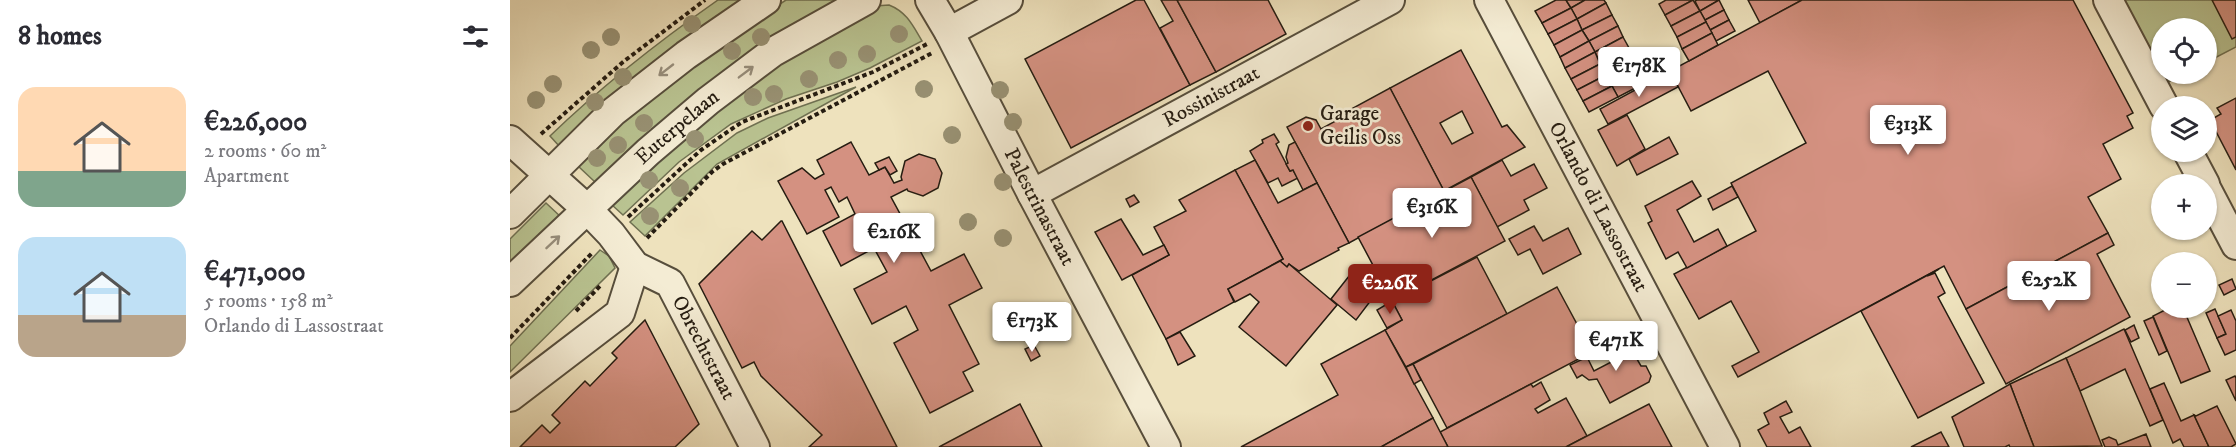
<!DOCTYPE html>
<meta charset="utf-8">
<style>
body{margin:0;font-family:"IM FELL DW Pica",serif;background:#f2f2f3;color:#2b2b33;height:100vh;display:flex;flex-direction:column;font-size:22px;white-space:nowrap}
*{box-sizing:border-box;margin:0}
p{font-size:20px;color:#7c7c81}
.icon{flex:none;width:33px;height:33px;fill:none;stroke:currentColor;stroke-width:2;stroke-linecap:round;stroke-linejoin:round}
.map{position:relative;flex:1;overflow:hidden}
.details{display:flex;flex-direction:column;background:#fff;width:510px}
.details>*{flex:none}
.tools{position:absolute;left:1641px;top:18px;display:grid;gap:12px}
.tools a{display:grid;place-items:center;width:66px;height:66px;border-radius:50%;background:#fff;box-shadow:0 2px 4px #0004;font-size:30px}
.price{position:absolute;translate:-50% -51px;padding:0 14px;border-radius:6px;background:#fff;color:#222;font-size:20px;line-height:39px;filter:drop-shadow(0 2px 3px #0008)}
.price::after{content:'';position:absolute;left:50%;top:36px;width:18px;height:14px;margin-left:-9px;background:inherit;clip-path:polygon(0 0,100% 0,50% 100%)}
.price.on{background:#8f2418;color:#fff}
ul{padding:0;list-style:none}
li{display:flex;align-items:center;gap:18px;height:150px;padding:0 18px}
li span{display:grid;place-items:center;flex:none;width:168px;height:120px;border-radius:18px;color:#555}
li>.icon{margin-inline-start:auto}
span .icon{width:72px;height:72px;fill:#fffc;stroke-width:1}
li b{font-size:26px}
h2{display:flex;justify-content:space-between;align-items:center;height:72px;padding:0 18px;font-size:26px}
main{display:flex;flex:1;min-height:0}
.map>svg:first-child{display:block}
.green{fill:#b9c391;stroke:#6f7051;stroke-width:1.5}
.building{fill:#d49181;stroke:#251c11;stroke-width:1.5;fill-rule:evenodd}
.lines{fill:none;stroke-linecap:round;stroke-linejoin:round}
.minor-casing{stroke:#574e3c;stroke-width:32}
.path{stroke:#251c11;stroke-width:4;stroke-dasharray:4.5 3;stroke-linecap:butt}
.minor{stroke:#f4ecd4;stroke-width:28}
.tree{fill:#989173}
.oneway{stroke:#978e7c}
.poi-dot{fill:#8f2418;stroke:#f4ecd4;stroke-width:2}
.labels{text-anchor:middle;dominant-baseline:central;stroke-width:5;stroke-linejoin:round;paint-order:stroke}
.street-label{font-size:21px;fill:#251c11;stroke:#f4ecd4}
.poi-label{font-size:21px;fill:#251c11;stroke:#f4ecd4;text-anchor:start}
</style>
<main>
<section class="details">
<h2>8 homes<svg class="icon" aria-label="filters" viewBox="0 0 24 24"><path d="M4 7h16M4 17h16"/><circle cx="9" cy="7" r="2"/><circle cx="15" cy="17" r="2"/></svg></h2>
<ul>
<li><span style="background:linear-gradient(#ffd9b3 70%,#7fa58c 0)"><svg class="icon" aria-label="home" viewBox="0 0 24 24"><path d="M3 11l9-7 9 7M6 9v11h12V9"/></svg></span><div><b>€226,000</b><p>2 rooms · 60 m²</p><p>Apartment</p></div></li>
<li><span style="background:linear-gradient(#bfe0f5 65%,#b9a48a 0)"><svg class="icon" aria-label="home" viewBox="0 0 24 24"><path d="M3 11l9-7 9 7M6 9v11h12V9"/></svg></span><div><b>€471,000</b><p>5 rooms · 158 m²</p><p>Orlando di Lassostraat</p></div></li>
</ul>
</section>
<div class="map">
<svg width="1726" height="447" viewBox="0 0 1726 447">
<rect width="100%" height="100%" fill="#eee2bd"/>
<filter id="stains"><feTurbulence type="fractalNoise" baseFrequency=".00333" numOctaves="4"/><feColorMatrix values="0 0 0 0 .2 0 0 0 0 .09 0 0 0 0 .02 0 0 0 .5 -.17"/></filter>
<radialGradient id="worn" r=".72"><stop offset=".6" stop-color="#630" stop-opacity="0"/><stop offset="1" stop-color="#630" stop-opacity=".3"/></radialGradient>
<g class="green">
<path d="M 208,0 L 233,0 L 50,147 L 40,136 C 92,86 148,42 208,0 Z"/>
<polygon points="276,0 330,0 143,132 85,182 68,166 116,118 215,40"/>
<polygon points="1609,0 1726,0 1726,47 1697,62 1696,28 1652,28 1652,74 1675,74 1652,85"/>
<path d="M 379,5 C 397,12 403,26 412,41 L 360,68 L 327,82 L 276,99 L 221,124 L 169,162 L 113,215 L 102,205 L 122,180 L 237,87 L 296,46 L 365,6 Z"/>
<polygon points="346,87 207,164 135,236 120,222 174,173 227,133 258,118"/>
<polygon points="36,203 52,218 0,266 0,239"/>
<polygon points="90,250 99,256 105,268 0,372 0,346"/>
</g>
<g class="building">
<polygon points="626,0 634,0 680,85 561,148 515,59"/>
<polygon points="651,0 667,0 706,72 680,85 650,28 663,21"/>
<polygon points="667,0 758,0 776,34 706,72"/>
<polygon points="1046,0 1056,0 1061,8 1032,23 1025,11"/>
<polygon points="1056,0 1075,0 1061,8"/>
<polygon points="1075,0 1094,0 1096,3 1067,19 1061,8"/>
<polygon points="1156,0 1183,0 1155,15 1149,4"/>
<polygon points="1183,0 1190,11 1161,26 1155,15"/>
<polygon points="1187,0 1209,0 1190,11 1185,1"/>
<polygon points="1209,0 1214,10 1195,20 1190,11"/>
<polygon points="1238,0 1292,0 1250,23"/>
<polygon points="1292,0 1563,0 1623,113 1617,116 1623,128 1593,144 1611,179 1578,197 1598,233 1456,309 1434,266 1228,377 1222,366 1249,352 1221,301 1189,319 1164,274 1246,231 1221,183 1296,143 1258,71 1181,111 1160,71"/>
<polygon points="1702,0 1726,0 1726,37 1722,39"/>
<polygon points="1096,3 1102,15 1072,30 1067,19"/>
<polygon points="1061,8 1067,19 1038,34 1032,23"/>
<polygon points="1214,10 1219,20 1200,30 1195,20"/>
<polygon points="1190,11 1196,22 1167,37 1161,26"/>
<polygon points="1102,15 1108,26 1079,41 1072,30"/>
<polygon points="1067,19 1072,30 1044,45 1038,34"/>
<polygon points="1219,20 1225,31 1206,41 1200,30"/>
<polygon points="1196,22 1202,33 1172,49 1167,37"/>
<polygon points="1108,26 1113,37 1085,52 1079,41"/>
<polygon points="1072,30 1079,41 1050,57 1044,45"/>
<polygon points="1202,33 1208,45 1179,61 1172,49"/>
<polygon points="1113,37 1119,48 1090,64 1085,52"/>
<polygon points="1079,41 1085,52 1055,68 1050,57"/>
<polygon points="1119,48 1125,60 1096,75 1090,64"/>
<path d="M 951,50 L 992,127 L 997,125 L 1015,147 L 934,191 L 880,88 ZM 952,111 L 963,133 L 942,144 L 930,123 Z"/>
<polygon points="1085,52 1090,64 1061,79 1055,68"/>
<polygon points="1125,60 1131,71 1102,86 1096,75"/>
<polygon points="1090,64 1096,75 1067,90 1061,79"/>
<polygon points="1131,71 1137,82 1108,97 1102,86"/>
<polygon points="1160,71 1168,87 1098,124 1090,109"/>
<polygon points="1096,75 1102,86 1073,101 1067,90"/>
<polygon points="1102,86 1108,97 1079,112 1073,101"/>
<polygon points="880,88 934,191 839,243 777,127 796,117 806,120 811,129 833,117 832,114"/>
<polygon points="1726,98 1726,170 1700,120 1711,114 1707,108"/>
<polygon points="1117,115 1135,149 1107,166 1088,130"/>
<polygon points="764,134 769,142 766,144 780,171 783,170 788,178 772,186 768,178 758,183 740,151 753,143 752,140"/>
<polygon points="1159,137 1168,154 1127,175 1119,159"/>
<polygon points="341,142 359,175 375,167 384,183 392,180 391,177 395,161 409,154 425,159 432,173 428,188 413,196 398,191 397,189 381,197 421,271 454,254 472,288 439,305 469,364 453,372 463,391 420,413 384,343 408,330 396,306 362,324 344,289 377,272 364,248 331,266 313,231 345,214 337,197 329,202 321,187 315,190 329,217 297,234 268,181 292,168 305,179 314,174 307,160"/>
<polygon points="785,142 807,183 793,190 783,170 780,171 776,164 778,163 776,157 779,145"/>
<polygon points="379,157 387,171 380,175 375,167 369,170 365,163"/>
<polygon points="745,160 768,203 807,183 839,243 828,248 829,250 789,271 779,264 777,267 770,261 773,259 725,170"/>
<polygon points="992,160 1001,176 1024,164 1037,188 1014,200 1019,210 987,227 961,177"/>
<polygon points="725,170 773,259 718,289 724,302 656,339 622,275 659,255 644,227 676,211 669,200"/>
<polygon points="961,177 995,241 882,301 848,237"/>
<polygon points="1182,181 1191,196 1167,210 1184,242 1208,229 1217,246 1177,268 1168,252 1156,259 1138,223 1142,221 1135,206"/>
<polygon points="1222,186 1228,197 1203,210 1198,199"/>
<polygon points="624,195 629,202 620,207 616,199"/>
<polygon points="611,219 633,255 654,245 659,255 612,280 585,232"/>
<polygon points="271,221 272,221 387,447 299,447 312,435 251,376 244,362 232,368 189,284 242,231 252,240"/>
<polygon points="1024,226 1033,241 1058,228 1071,254 1033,274 1020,249 1008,255 999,239"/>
<polygon points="1598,233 1604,245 1587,254 1620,317 1496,384 1456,309"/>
<polygon points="967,257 997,314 896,367 875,330 892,320 882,301"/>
<polygon points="770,261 777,267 779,264 827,305 776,366 729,327 749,302 740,294 725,302 718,289"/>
<polygon points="1429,269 1417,276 1425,273 1435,293 1428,297 1474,383 1408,418 1351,311"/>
<polygon points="843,271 868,291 846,320 821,299"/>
<polygon points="1722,279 1726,289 1714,295 1709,285"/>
<polygon points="1047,287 1082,352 937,428 903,364"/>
<polygon points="882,301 892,320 877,328 867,310"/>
<polygon points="1659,308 1673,308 1700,371 1671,383 1643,316"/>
<polygon points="1677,308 1696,308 1680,314"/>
<polygon points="1705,309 1716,334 1707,338 1696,313"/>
<polygon points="1721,310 1726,321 1726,350 1715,355 1707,338 1716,334 1708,316"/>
<polygon points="1643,317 1657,351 1649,355 1634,321"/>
<polygon points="135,320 189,424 165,447 10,447 32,425 40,433 50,423 42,415 75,381 80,386 107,358 102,353"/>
<polygon points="1624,325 1629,338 1621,342 1615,330"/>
<polygon points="1614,329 1653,420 1640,426 1615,369 1570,391 1556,358"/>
<polygon points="875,330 923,418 871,447 731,447 828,395 811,364"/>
<polygon points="670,332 685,356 668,365 656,339"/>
<polygon points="1114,337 1131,366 1136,366 1141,376 1139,382 1100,403 1087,379 1079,380 1072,375 1067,378 1060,365 1077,357 1084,371 1109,358 1101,344"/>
<polygon points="524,345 530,356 521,361 515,349"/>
<polygon points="1556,358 1570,391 1592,446 1524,447 1500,384"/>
<polygon points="903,364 911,380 904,384 896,367"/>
<polygon points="1725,376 1726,378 1726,401 1716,380"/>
<polygon points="1031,382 1040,400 1025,409 1028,413 1056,398 1077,436 1056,447 938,447 930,432 1021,384 1023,387"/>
<polygon points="1654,383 1671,421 1684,415 1699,447 1674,447 1670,439 1663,443 1640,389"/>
<polygon points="1500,384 1524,447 1500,447 1499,445 1495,447 1454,447 1442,417"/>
<polygon points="1276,401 1282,412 1270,417 1279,433 1290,427 1301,447 1257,447 1248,430 1259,424 1254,413"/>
<polygon points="510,404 532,447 429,447"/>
<polygon points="1139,404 1162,447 1056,447 1077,436"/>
<polygon points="1707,406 1726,444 1721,447 1699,447 1684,415 1686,416"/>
<polygon points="923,418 938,447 871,447"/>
<polygon points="1431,432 1439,447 1401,447"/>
<polygon points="1636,434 1641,447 1595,447 1592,440 1599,437 1606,440 1608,445"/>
</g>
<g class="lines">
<g class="minor-casing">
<g id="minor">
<path id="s1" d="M 420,0 L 439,32 L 522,194 L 656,447"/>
<path id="s2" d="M 979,0 L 1215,447"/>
<polyline points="1598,0 1654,106"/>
<polyline points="439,32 498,0"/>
<path id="s3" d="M 0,140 L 78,210 L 101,234 L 125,266 L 160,283 L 245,447"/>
<polyline points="1678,152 1695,184"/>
<polyline points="1696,188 1726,245"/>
<path id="s4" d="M 522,194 L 880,0"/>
<polyline points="0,214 103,112 176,55 256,0"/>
<path id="s5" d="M 0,282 L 138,152 L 198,101 L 263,52 L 356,0"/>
<polyline points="0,397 110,313 125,266"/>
</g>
</g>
<g class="path">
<polyline points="31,134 113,62 195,0"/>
<polyline points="118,217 191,150 232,122 363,72 417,44"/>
<polyline points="137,238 202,172 213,164 422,53"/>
<polyline points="66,311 90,286"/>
<polyline points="0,338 83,252"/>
</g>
<use href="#minor" class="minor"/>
</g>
<g class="tree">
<circle cx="182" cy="24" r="9"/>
<circle cx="389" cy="34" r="9"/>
<circle cx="101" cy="37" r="9"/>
<circle cx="251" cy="37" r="9"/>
<circle cx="81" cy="50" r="9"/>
<circle cx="222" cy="51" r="9"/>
<circle cx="357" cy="54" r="9"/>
<circle cx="328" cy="60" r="9"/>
<circle cx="113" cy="77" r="9"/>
<circle cx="299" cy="79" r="9"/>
<circle cx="43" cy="84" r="9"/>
<circle cx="414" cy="89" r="9"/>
<circle cx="490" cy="90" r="9"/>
<circle cx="264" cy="94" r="9"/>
<circle cx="243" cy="97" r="9"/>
<circle cx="26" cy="100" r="9"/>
<circle cx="85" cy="102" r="9"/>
<circle cx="503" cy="122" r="9"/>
<circle cx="134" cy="123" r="9"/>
<circle cx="442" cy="135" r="9"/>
<circle cx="185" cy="139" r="9"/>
<circle cx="108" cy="145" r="9"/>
<circle cx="87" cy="158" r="9"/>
<circle cx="139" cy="180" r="9"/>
<circle cx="493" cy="182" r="9"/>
<circle cx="170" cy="188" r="9"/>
<circle cx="140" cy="216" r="9"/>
<circle cx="458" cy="222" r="9"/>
<circle cx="493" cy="238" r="9"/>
</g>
<defs><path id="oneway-shaft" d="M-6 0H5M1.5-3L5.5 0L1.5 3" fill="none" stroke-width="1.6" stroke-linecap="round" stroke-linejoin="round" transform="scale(1.5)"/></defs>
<g class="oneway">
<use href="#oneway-shaft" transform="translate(156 70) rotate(142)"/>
<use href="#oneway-shaft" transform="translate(236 72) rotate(-37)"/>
<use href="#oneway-shaft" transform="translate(43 242) rotate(-43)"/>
</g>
<circle class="poi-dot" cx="798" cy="126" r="6"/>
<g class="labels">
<g class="street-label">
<text stroke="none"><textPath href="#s4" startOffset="204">Rossinistraat</textPath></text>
<text stroke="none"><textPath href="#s5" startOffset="228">Euterpelaan</textPath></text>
<text stroke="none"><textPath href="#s1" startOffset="234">Palestrinastraat</textPath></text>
<text stroke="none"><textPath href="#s2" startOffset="234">Orlando di Lassostraat</textPath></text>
<text stroke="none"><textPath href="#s3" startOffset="290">Obrechtstraat</textPath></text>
</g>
<g class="poi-label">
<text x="810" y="114">Garage<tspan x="810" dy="24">Geilis Oss</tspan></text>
</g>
</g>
<rect width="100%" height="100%" filter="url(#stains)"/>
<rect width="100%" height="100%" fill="url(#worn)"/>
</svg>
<div class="tools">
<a><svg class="icon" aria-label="locate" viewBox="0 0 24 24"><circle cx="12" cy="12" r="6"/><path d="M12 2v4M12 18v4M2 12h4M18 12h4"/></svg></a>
<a><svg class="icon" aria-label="layers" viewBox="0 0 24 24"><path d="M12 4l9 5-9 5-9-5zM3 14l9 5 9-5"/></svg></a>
<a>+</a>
<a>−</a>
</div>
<b class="price" style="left:1129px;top:98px">€178K</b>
<b class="price" style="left:1398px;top:156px">€313K</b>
<b class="price" style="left:922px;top:239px">€316K</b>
<b class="price" style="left:384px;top:264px">€216K</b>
<b class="price" style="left:1539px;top:312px">€252K</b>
<b class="price on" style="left:880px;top:315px">€226K</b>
<b class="price" style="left:522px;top:353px">€173K</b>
<b class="price" style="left:1106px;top:372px">€471K</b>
</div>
</main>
